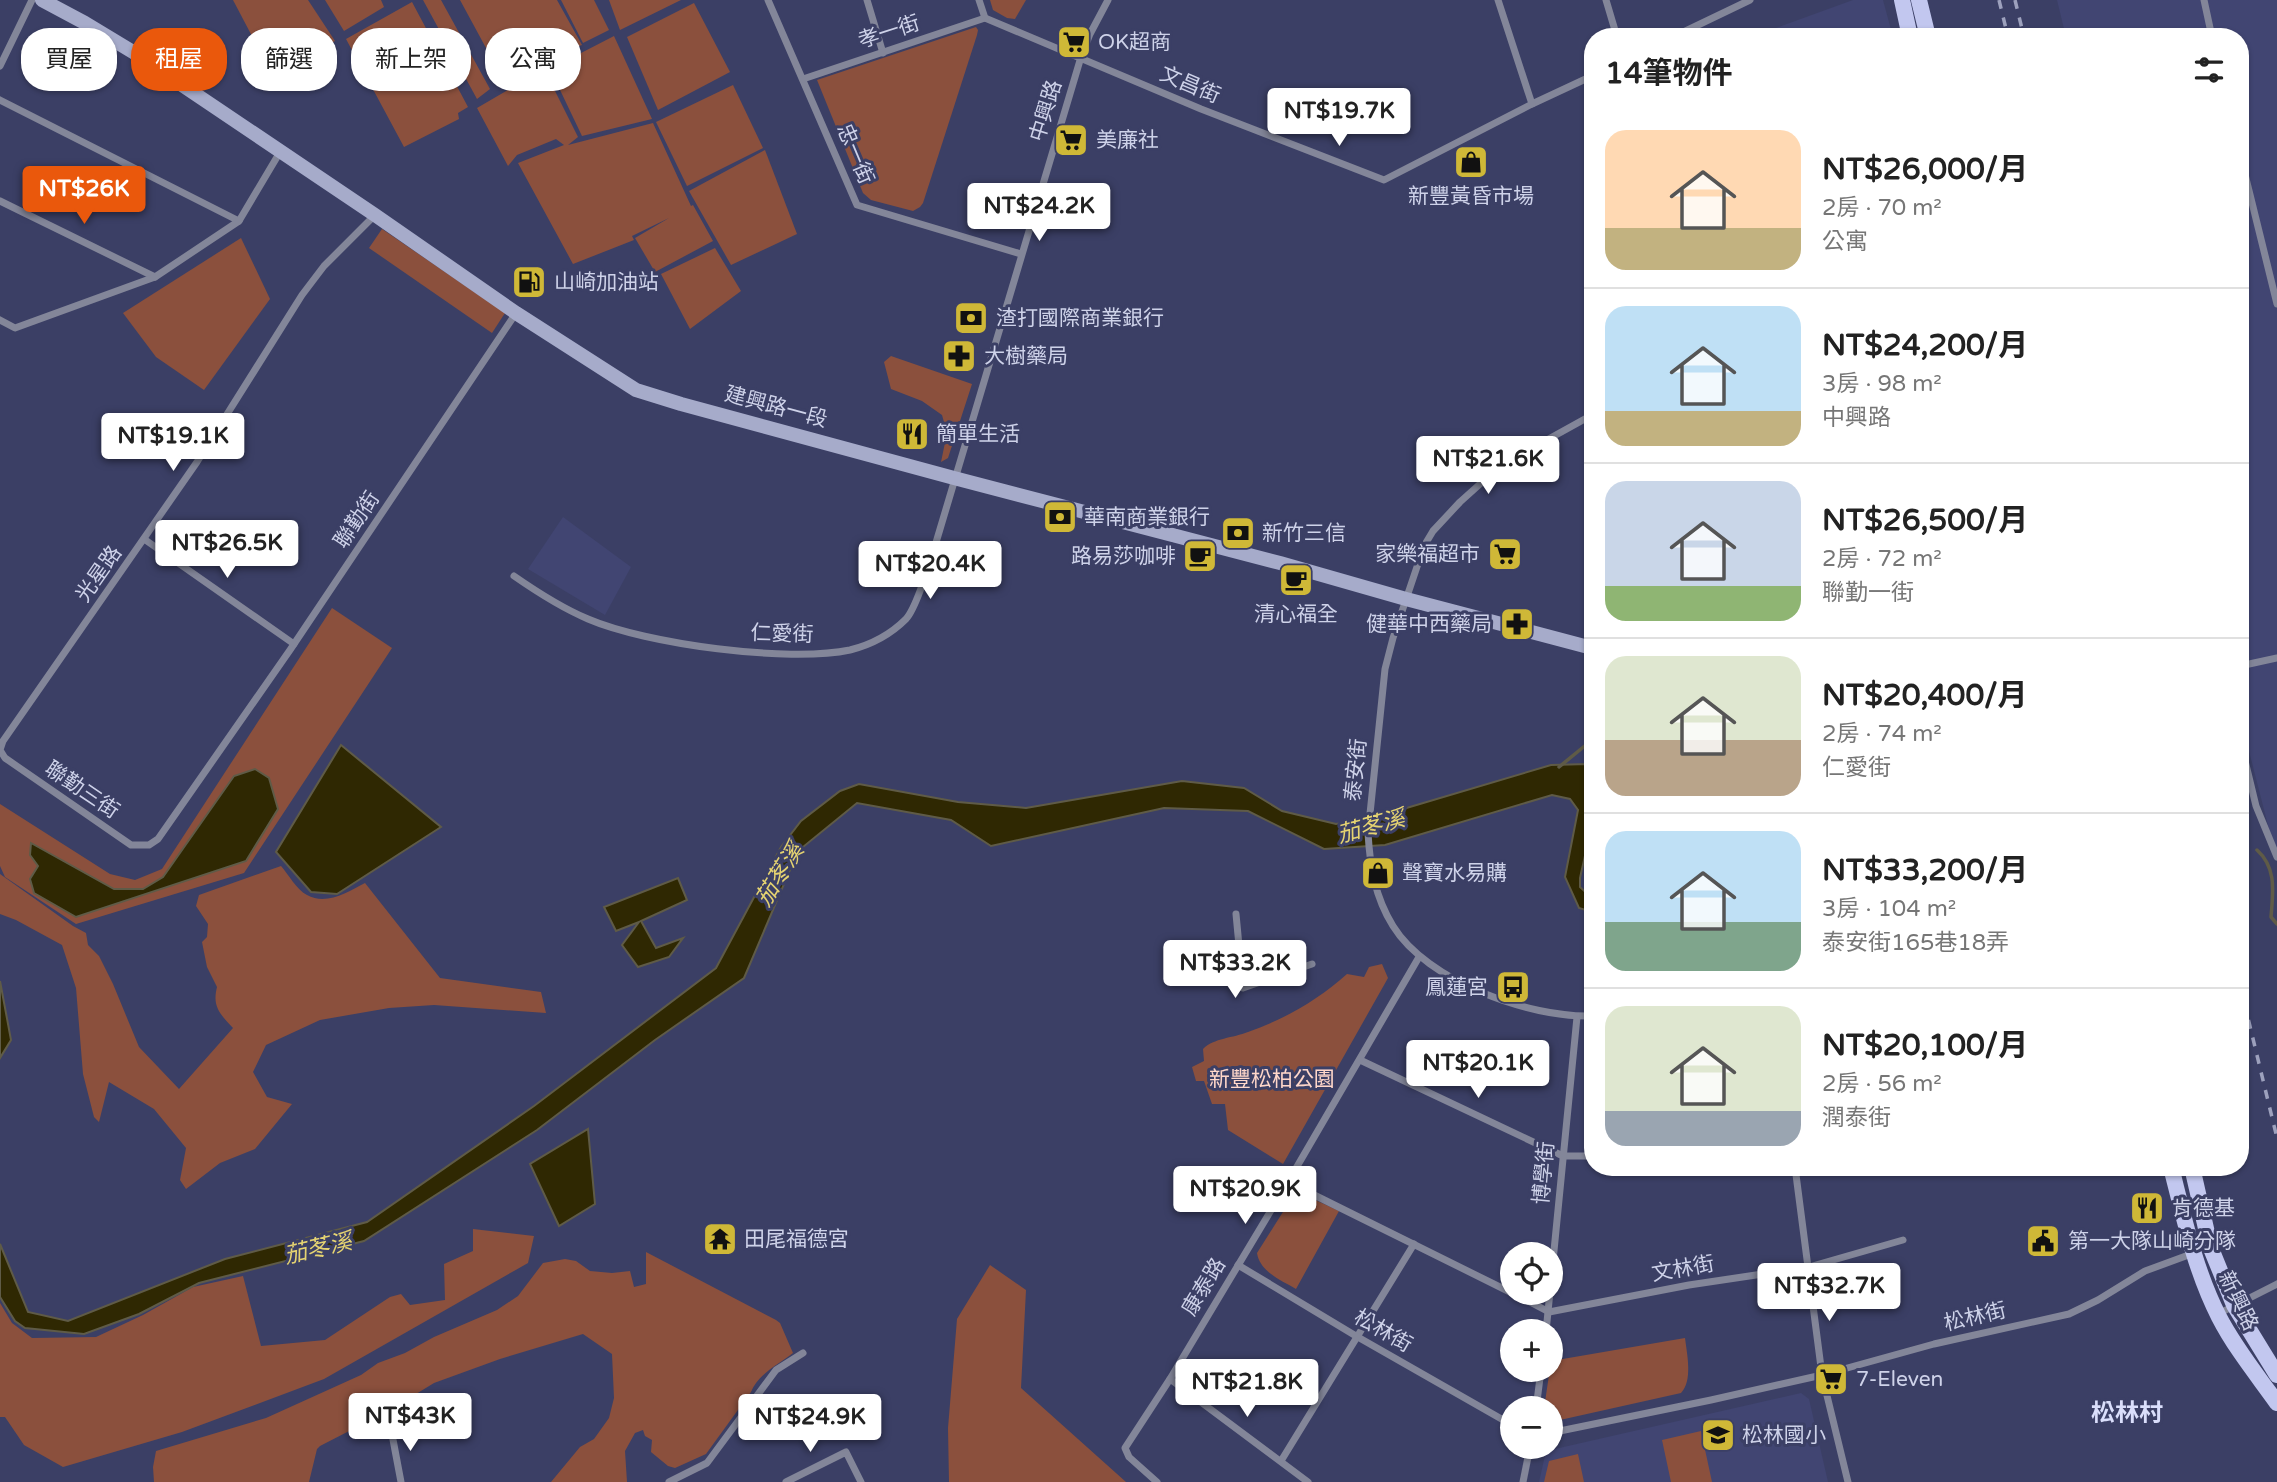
<!DOCTYPE html>
<html lang="zh-TW">
<meta charset="utf-8">
<style>
body{margin:0;font-family:"Varela Round","Noto Sans TC",sans-serif;background:#f6f6f6;color:#222;height:100vh;display:flex;flex-direction:column;font-size:26px;white-space:nowrap}
*{box-sizing:border-box;margin:0}
p{font-size:23px;color:#767676}
.icon{flex:none;width:38px;height:38px;fill:none;stroke:currentColor;stroke-width:2;stroke-linecap:round;stroke-linejoin:round}
.map{position:relative;flex:1;overflow:hidden}
.drawer{position:absolute;left:1584px;top:28px;width:665px;height:1148px;display:flex;flex-direction:column;background:#fff;border-radius:28px;box-shadow:0 2px 5px #0004}
.drawer>*{flex:none}
.guide{position:absolute;left:21px;top:28px;width:665px;height:63px;display:flex;gap:14px}
.tools{position:absolute;left:1500px;top:1242px;display:grid;gap:14px}
.tools a{display:grid;place-items:center;width:63px;height:63px;border-radius:50%;background:#fff;box-shadow:0 2px 5px #0004;font-size:35px}
.price{position:absolute;translate:-50% -60px;padding:0 16px;border-radius:7px;background:#fff;color:#222;font-size:23px;line-height:46px;filter:drop-shadow(0 2px 4px #0008)}
.price::after{content:'';position:absolute;left:50%;top:42px;width:21px;height:16px;margin-left:-10px;background:inherit;clip-path:polygon(0 0,100% 0,50% 100%)}
.price.active{background:#ea580c;color:#fff}
ul{padding:0;list-style:none}
li{display:flex;align-items:center;gap:21px;height:175px;padding:0 21px}
li+li{border-top:2px solid #e0e0e0}
li span{display:grid;place-items:center;flex:none;width:196px;height:140px;border-radius:21px;color:#555}
li>.icon{margin-inline-start:auto}
span .icon{width:84px;height:84px;fill:#fffc;stroke-width:1}
li b{font-size:30px}
h2{display:flex;justify-content:space-between;align-items:center;height:84px;padding:0 21px;font-size:30px}
.chip{padding:0 24px;border-radius:28px;background:#fff;box-shadow:0 2px 5px #0004;font-size:24px;line-height:63px}
.chip.active{background:#ea580c;color:#fff}
.map>svg:first-child{display:block}
.built{fill:#414572}
.green{fill:#8b503d}
.water{fill:#2f2802;stroke:#5f5b47;stroke-width:2}
.lines{fill:none;stroke-linecap:round;stroke-linejoin:round}
.stream{stroke:#5f5b47;stroke-width:3.5}
.street{stroke:#838699;stroke-width:7}
.secondary{stroke:#a6abca;stroke-width:14}
.primary{stroke:#c2c7ef;stroke-width:16}
.rail{stroke:#9da1bd;stroke-width:3.5;stroke-dasharray:9 9;stroke-linecap:butt}
.labels{text-anchor:middle;dominant-baseline:central;stroke-width:6;stroke-linejoin:round;paint-order:stroke}
.street-label{font-size:21px;fill:#ced2e9;stroke:#3b3f65}
.poi-label{font-size:21px;fill:#ced2e9;stroke:#3b3f65;text-anchor:start}
.park-label{font-size:21px;fill:#ffd7ca;stroke:#3b3f65}
.water-label{font-size:23px;font-style:italic;fill:#e5d371;stroke:#3b3f65}
.quarter-label{font-size:24px;font-weight:bold;fill:#dadefb;stroke:#3b3f65}
</style>
<div class="map">
<svg width="2277" height="1482" viewBox="0 0 2277 1482">
<rect width="100%" height="100%" fill="#3b3f65"/>
<g class="built">
<polygon points="1853,0 1883,0 1893,37 1751,37"/>
<polygon points="2057,0 2277,0 2277,850 2270,833 2240,716 2240,37 2066,37"/>
<polygon points="563,517 631,567 605,615 528,569"/>
<polygon points="1801,1393 1809,1399 1828,1482 1539,1482 1546,1451"/>
</g>
<g class="green">
<polygon points="233,0 308,0 335,41 274,78"/>
<polygon points="325,0 381,0 384,7 344,31"/>
<polygon points="423,0 441,0 490,89 477,99"/>
<polygon points="460,0 557,0 582,45 539,60 505,83"/>
<polygon points="561,0 594,0 609,30 583,43"/>
<polygon points="609,0 681,0 620,30"/>
<polygon points="990,0 1026,0 1015,19 1007,18 993,10"/>
<polygon points="412,2 468,107 458,113 459,119 404,147 346,39"/>
<polygon points="694,3 730,72 658,110 627,37"/>
<polygon points="976,27 978,30 977,35 923,203 920,207 913,211 871,200 863,193 817,80"/>
<polygon points="614,36 652,119 582,136 550,69"/>
<polygon points="544,69 578,137 568,145 653,123 691,206 693,205 713,241 655,272 635,238 669,218 632,236 634,240 573,264 518,163 564,145 556,139 517,155 508,166 477,108"/>
<polygon points="733,85 763,148 687,186 656,122"/>
<polygon points="765,150 797,234 731,265 689,191"/>
<polygon points="382,229 505,313 492,333 369,248"/>
<polygon points="241,238 270,299 204,390 156,357 123,313"/>
<polygon points="715,248 741,291 690,329 661,274"/>
<polygon points="891,356 972,384 948,458 941,462 947,433 942,415 922,401 891,389 884,362"/>
<polygon points="332,608 392,648 244,873 76,924 5,877 0,866 0,804 110,874 135,880 162,869"/>
<path d="M 281,866 C 288,874 297,890 307,895 C 326,906 348,892 365,883 L 440,978 L 541,992 L 546,1013 L 434,1005 L 389,1008 L 320,1020 L 266,1045 L 253,1072 L 267,1097 L 292,1104 L 255,1149 L 220,1163 L 186,1189 L 180,1180 L 186,1148 L 154,1109 L 109,1082 L 99,1122 L 94,1117 L 83,1074 L 76,988 L 62,945 L 16,920 L 0,914 L 0,874 L 73,926 L 86,933 L 88,945 L 99,956 L 113,984 L 139,1047 L 179,1089 L 233,1028 C 220,1014 212,1007 217,987 L 207,967 L 202,942 L 207,937 L 208,924 L 196,906 L 199,895 Z"/>
<path d="M 1382,964 L 1388,978 L 1283,1164 L 1228,1130 L 1225,1104 L 1212,1104 L 1204,1081 L 1196,1081 L 1192,1067 L 1204,1061 L 1203,1049 C 1214,1038 1233,1038 1248,1032 C 1285,1019 1318,1000 1347,974 L 1364,977 L 1369,967 Z"/>
<path d="M 1298,1192 L 1339,1211 L 1296,1289 C 1281,1280 1260,1272 1257,1253 L 1293,1196 Z"/>
<polygon points="473,1229 534,1236 528,1263 324,1379 182,1432 63,1467 24,1445 5,1417 0,1417 0,1303 12,1323 32,1338 96,1337 143,1315 193,1287 243,1276 261,1346 325,1340 390,1297 401,1294 410,1305 445,1300 444,1264 473,1251"/>
<path d="M 646,1252 L 776,1320 L 780,1323 L 793,1353 C 779,1364 758,1374 751,1392 L 706,1454 L 675,1468 L 668,1466 L 651,1452 L 652,1440 L 645,1436 L 643,1430 L 635,1433 L 625,1451 L 627,1482 L 551,1482 L 580,1447 L 594,1439 L 609,1418 L 614,1398 L 612,1354 L 583,1334 L 500,1359 L 434,1383 L 390,1410 L 320,1446 L 317,1449 L 309,1482 L 154,1482 L 153,1467 L 156,1451 L 266,1418 L 361,1375 L 378,1363 L 405,1353 L 434,1337 L 497,1310 L 518,1296 L 543,1263 L 565,1259 L 576,1261 L 590,1271 L 612,1273 L 630,1271 L 634,1287 L 646,1284 Z"/>
<polygon points="990,1265 1026,1290 1021,1388 1126,1482 949,1482 948,1428 957,1319"/>
<path d="M 1685,1338 C 1687,1354 1693,1381 1681,1393 L 1551,1422 L 1550,1409 L 1544,1409 L 1551,1361 Z"/>
<polygon points="1701,1431 1712,1482 1671,1482 1662,1440"/>
<polygon points="1578,1454 1584,1482 1544,1482 1549,1461"/>
</g>
<g class="water">
<polygon points="341,745 441,827 337,894 311,892 276,852"/>
<path d="M 1588,764 C 1600,802 1588,841 1580,878 L 1580,887 L 1592,898 L 1592,912 L 1579,908 L 1565,877 L 1578,810 L 1570,799 L 1552,795 L 1385,845 L 1324,849 L 1248,811 L 1164,808 L 991,846 L 951,820 L 857,803 L 798,851 L 744,978 L 655,1040 L 537,1130 L 364,1241 L 199,1283 L 139,1314 L 84,1334 L 25,1328 L 15,1321 L 0,1297 L 0,1244 L 28,1312 L 68,1321 L 225,1259 L 367,1222 L 534,1106 L 716,968 L 781,847 L 801,821 L 840,791 L 859,784 L 958,802 L 1026,808 L 1182,781 L 1244,788 L 1282,811 L 1336,824 L 1393,812 L 1551,765 Z"/>
<polygon points="255,769 269,778 278,809 246,861 76,917 34,893 30,879 38,866 30,855 31,843 114,889 143,889 163,877 234,776"/>
<polygon points="678,878 687,900 641,921 656,948 683,938 669,957 638,967 622,945 639,922 616,931 604,907"/>
<polygon points="0,981 11,1040 0,1058"/>
<polygon points="588,1129 595,1204 559,1226 530,1164"/>
</g>
<g class="lines">
<g class="stream">
<polyline points="1559,767 1592,740"/>
<path d="M 2257,850 C 2277,868 2273,892 2271,917 L 2277,924"/>
</g>
<g class="street">
<polyline points="768,0 857,205 1021,254"/>
<polyline points="867,0 883,53"/>
<polyline points="979,0 985,18 1201,109 1384,180 1532,104 1592,76"/>
<polyline points="1498,0 1532,104"/>
<polyline points="1606,0 1617,37"/>
<polyline points="2204,0 2212,37"/>
<polyline points="1673,37 1750,0"/>
<polyline points="0,66 32,0"/>
<polyline points="803,79 985,18"/>
<polyline points="0,100 239,221"/>
<polyline points="2240,154 2277,304"/>
<polyline points="0,201 155,277"/>
<polyline points="375,215 324,266 302,295 197,462 3,741 0,750 5,758 131,845 149,845 158,839 290,650 516,313"/>
<polyline points="0,320 15,328 155,277 239,221 280,152"/>
<path d="M 1592,415 L 1527,451 L 1490,475 L 1460,502 L 1433,531 L 1424,546 L 1393,638 L 1385,669 L 1368,833 C 1370,867 1375,897 1393,926 C 1427,981 1529,1018 1592,1016"/>
<polyline points="144,539 294,644"/>
<path d="M 514,576 C 537,592 562,608 588,619 C 646,644 788,663 850,650 C 870,645 891,634 906,619 C 915,609 920,589 926,576 L 1081,57 L 1090,34 L 1108,0"/>
<polyline points="2240,666 2277,658"/>
<polyline points="2240,740 2256,806 2277,857"/>
<polyline points="1236,914 1243,988 1312,964"/>
<polyline points="1360,1060 1563,1156 1592,1156"/>
<polyline points="1795,1167 1822,1375 1848,1482"/>
<polyline points="1288,1182 1512,1293"/>
<polyline points="1238,1265 1356,1336 1512,1425"/>
<polyline points="1513,1293 1549,1312 1689,1285 1809,1267 1903,1240"/>
<polyline points="2218,1314 2277,1284"/>
<polyline points="1546,1332 1577,1017"/>
<polyline points="1170,1379 1308,1482"/>
<polyline points="1536,1409 1541,1370"/>
<polyline points="391,1429 401,1482"/>
<polyline points="1550,1433 1711,1400 1822,1375 1934,1344 2069,1314 2098,1300 2145,1271 2194,1253"/>
<polyline points="1281,1461 1414,1244"/>
<polyline points="669,1482 707,1463 776,1370 803,1353"/>
<polyline points="786,1482 846,1452 861,1482"/>
<polyline points="1157,1482 1129,1457 1125,1448 1170,1379 1288,1182 1419,957"/>
<polyline points="1523,1482 1530,1447"/>
</g>
<polyline class="secondary" points="42,0 85,23 133,52 375,215 516,313 636,390 681,404 954,478 1280,563 1406,599 1592,648"/>
<g class="primary">
<polyline points="1902,0 1910,37"/>
<polyline points="1919,0 1928,37"/>
<path d="M 2171,1167 C 2184,1218 2195,1270 2219,1317 C 2235,1348 2257,1375 2277,1403"/>
<polyline points="2192,1167 2210,1246 2234,1305 2277,1375"/>
</g>
<g class="rail">
<polyline points="1999,0 2008,37"/>
<polyline points="2015,0 2024,37"/>
<polyline points="2240,962 2248,993"/>
<polyline points="2240,985 2277,1138"/>
</g>
</g>
<defs>
<g id="supermarket-square" transform="scale(1.75)"><rect x="-9" y="-9" width="18" height="18" rx="4" fill="#cfb837" stroke="#3b3f65"/><path d="M-6-5.5h2.5l.6 2H6L4.5 2H-2.5L-4.4-4H-6ZM-1.5 3.2a1.3 1.3 0 1 0 .1 0ZM3 3.2a1.3 1.3 0 1 0 .1 0Z" fill="#111"/></g>
<g id="shop-square" transform="scale(1.75)"><rect x="-9" y="-9" width="18" height="18" rx="4" fill="#cfb837" stroke="#3b3f65"/><path d="M-5-2.5h2.3a2.7 3.5 0 0 1 5.4 0H5L5.5 6h-11ZM-1.5-2.5h3a1.5 2.3 0 0 0-3 0Z" fill="#111"/></g>
<g id="fuel-square" transform="scale(1.75)"><rect x="-9" y="-9" width="18" height="18" rx="4" fill="#cfb837" stroke="#3b3f65"/><path d="M-5.5-6h7V0h2V4h1.3V-2.5L3-4.5l.8-.8L6-3V5H2.5V1h-1V6h-7ZM-4.2-4.7v3.2H.2V-4.7Z" fill="#111"/></g>
<g id="bank-square" transform="scale(1.75)"><rect x="-9" y="-9" width="18" height="18" rx="4" fill="#cfb837" stroke="#3b3f65"/><path d="M-6-4H6V4H-6ZM0-2.3a2.3 2.3 0 1 0 0 4.6a2.3 2.3 0 1 0 0-4.6Z" fill="#111"/></g>
<g id="pharmacy-square" transform="scale(1.75)"><rect x="-9" y="-9" width="18" height="18" rx="4" fill="#cfb837" stroke="#3b3f65"/><path d="M-2-6h4v4h4v4h-4v4h-4v-4h-4v-4h4Z" fill="#111"/></g>
<g id="restaurant-square" transform="scale(1.75)"><rect x="-9" y="-9" width="18" height="18" rx="4" fill="#cfb837" stroke="#3b3f65"/><path d="M-5-6h1v4h1v-4h1v4h1v-4h1v5L-1.5 .5V6h-2V.5L-5-1ZM5-6V6H3V1.5H1.5Q1.5-4 5-6Z" fill="#111"/></g>
<g id="cafe-square" transform="scale(1.75)"><rect x="-9" y="-9" width="18" height="18" rx="4" fill="#cfb837" stroke="#3b3f65"/><path d="M-5.5-4.5H6V0H3Q3 3.5 0 3.5H-2.5Q-5.5 3.5-5.5 0ZM3-3.2v2h1.7v-2ZM-6 4.5H4V6H-6Z" fill="#111"/></g>
<g id="bus-square" transform="scale(1.75)"><rect x="-9" y="-9" width="18" height="18" rx="4" fill="#cfb837" stroke="#3b3f65"/><path d="M-5-6H5V4H4V6H2V4H-2V6H-4V4H-5ZM-3.5-4V0h7V-4ZM-3.5 1.2v1.5H-2V1.2ZM2 1.2v1.5H3.5V1.2Z" fill="#111"/></g>
<g id="temple-square" transform="scale(1.75)"><rect x="-9" y="-9" width="18" height="18" rx="4" fill="#cfb837" stroke="#3b3f65"/><path d="M0-6L5-2H3V0L6.5 2.5H4V6H1.5V3h-3V6H-4V2.5H-6.5L-3 0V-2H-5Z" fill="#111"/></g>
<g id="civic-square" transform="scale(1.75)"><rect x="-9" y="-9" width="18" height="18" rx="4" fill="#cfb837" stroke="#3b3f65"/><path d="M-.6-6.5H3V-4.5H.6V-3L4-1V1h2V6H-6V1h2V-1L-.6-3ZM-1.2 2.5V6h2.4V2.5Z" fill="#111"/></g>
<g id="school-square" transform="scale(1.75)"><rect x="-9" y="-9" width="18" height="18" rx="4" fill="#cfb837" stroke="#3b3f65"/><path d="M0-5L7-2L0 1L-7-2ZM-4 1L0 2.5L4 1V4Q0 6-4 4Z" fill="#111"/></g>
</defs>
<g fill-rule="evenodd">
<use href="#supermarket-square" x="1074" y="42"/>
<use href="#supermarket-square" x="1071" y="140"/>
<use href="#shop-square" x="1471" y="162"/>
<use href="#fuel-square" x="529" y="282"/>
<use href="#bank-square" x="971" y="318"/>
<use href="#pharmacy-square" x="959" y="356"/>
<use href="#restaurant-square" x="912" y="434"/>
<use href="#bank-square" x="1060" y="517"/>
<use href="#bank-square" x="1238" y="533"/>
<use href="#supermarket-square" x="1505" y="554"/>
<use href="#cafe-square" x="1200" y="556"/>
<use href="#cafe-square" x="1296" y="580"/>
<use href="#pharmacy-square" x="1517" y="624"/>
<use href="#shop-square" x="1378" y="873"/>
<use href="#bus-square" x="1513" y="987"/>
<use href="#restaurant-square" x="2147" y="1208"/>
<use href="#temple-square" x="720" y="1239"/>
<use href="#civic-square" x="2043" y="1241"/>
<use href="#supermarket-square" x="1831" y="1379"/>
<use href="#school-square" x="1718" y="1435"/>
</g>
<g class="labels">
<g class="street-label">
<text transform="translate(889 32) rotate(-18)">孝一街</text>
<text transform="translate(1190 85) rotate(23)">文昌街</text>
<text transform="translate(1046 111) rotate(-73)">中興路</text>
<text transform="translate(855 154) rotate(67)">忠一街</text>
<text transform="translate(776 407) rotate(15)">建興路一段</text>
<text transform="translate(357 520) rotate(-56)">聯勤街</text>
<text transform="translate(99 574) rotate(-55)">光星路</text>
<text transform="translate(782 634) rotate(2)">仁愛街</text>
<text transform="translate(1356 770) rotate(-84)">泰安街</text>
<text transform="translate(82 790) rotate(34)">聯勤三街</text>
<text transform="translate(1544 1173) rotate(-85)">博學街</text>
<text transform="translate(1683 1269) rotate(-10)">文林街</text>
<text transform="translate(1204 1287) rotate(-59)">康泰路</text>
<text transform="translate(2238 1301) rotate(64)">新興路</text>
<text transform="translate(1975 1317) rotate(-13)">松林街</text>
<text transform="translate(1383 1331) rotate(30)">松林街</text>
</g>
<g class="poi-label">
<text x="1098" y="42">OK超商</text>
<text x="1096" y="140">美廉社</text>
<text x="1471" y="196" text-anchor="middle">新豐黃昏市場</text>
<text x="554" y="282">山崎加油站</text>
<text x="996" y="318">渣打國際商業銀行</text>
<text x="984" y="356">大樹藥局</text>
<text x="936" y="434">簡單生活</text>
<text x="1084" y="517">華南商業銀行</text>
<text x="1262" y="533">新竹三信</text>
<text x="1480" y="554" text-anchor="end">家樂福超市</text>
<text x="1176" y="556" text-anchor="end">路易莎咖啡</text>
<text x="1296" y="614" text-anchor="middle">清心福全</text>
<text x="1492" y="624" text-anchor="end">健華中西藥局</text>
<text x="1402" y="873">聲寶水易購</text>
<text x="1488" y="987" text-anchor="end">鳳蓮宮</text>
<text x="2172" y="1208">肯德基</text>
<text x="744" y="1239">田尾福德宮</text>
<text x="2068" y="1241">第一大隊山崎分隊</text>
<text x="1856" y="1379">7-Eleven</text>
<text x="1742" y="1435">松林國小</text>
</g>
<g class="park-label">
<text x="1272" y="1079">新豐松柏公園</text>
</g>
<g class="water-label">
<text transform="translate(1371 827) rotate(-15)">茄苳溪</text>
<text transform="translate(780 875) rotate(-58)">茄苳溪</text>
<text transform="translate(318 1249) rotate(-13)">茄苳溪</text>
</g>
<g class="quarter-label">
<text x="2127" y="1413">松林村</text>
</g>
</g>
</svg>
<div class="tools">
<a><svg class="icon" aria-label="locate" viewBox="0 0 24 24"><circle cx="12" cy="12" r="6"/><path d="M12 2v4M12 18v4M2 12h4M18 12h4"/></svg></a>
<a>+</a>
<a>−</a>
</div>
<b class="price" style="left:1339px;top:148px">NT$19.7K</b>
<b class="price active" style="left:84px;top:226px">NT$26K</b>
<b class="price" style="left:1039px;top:243px">NT$24.2K</b>
<b class="price" style="left:173px;top:473px">NT$19.1K</b>
<b class="price" style="left:1488px;top:496px">NT$21.6K</b>
<b class="price" style="left:227px;top:580px">NT$26.5K</b>
<b class="price" style="left:930px;top:601px">NT$20.4K</b>
<b class="price" style="left:1235px;top:1000px">NT$33.2K</b>
<b class="price" style="left:1478px;top:1100px">NT$20.1K</b>
<b class="price" style="left:1245px;top:1226px">NT$20.9K</b>
<b class="price" style="left:1829px;top:1323px">NT$32.7K</b>
<b class="price" style="left:1247px;top:1419px">NT$21.8K</b>
<b class="price" style="left:410px;top:1453px">NT$43K</b>
<b class="price" style="left:810px;top:1454px">NT$24.9K</b>
<div class="guide">
<a class="chip">買屋</a>
<a class="chip active">租屋</a>
<a class="chip">篩選</a>
<a class="chip">新上架</a>
<a class="chip">公寓</a>
</div>
<section class="drawer">
<h2>14筆物件<svg class="icon" aria-label="filters" viewBox="0 0 24 24"><path d="M4 7h16M4 17h16"/><circle cx="9" cy="7" r="2"/><circle cx="15" cy="17" r="2"/></svg></h2>
<ul>
<li><span style="background:linear-gradient(#ffd9b3 70%,#c2b280 0)"><svg class="icon" aria-label="home" viewBox="0 0 24 24"><path d="M3 11l9-7 9 7M6 9v11h12V9"/></svg></span><div><b>NT$26,000/月</b><p>2房 · 70 m²</p><p>公寓</p></div></li>
<li><span style="background:linear-gradient(#bfe0f5 75%,#c2b280 0)"><svg class="icon" aria-label="home" viewBox="0 0 24 24"><path d="M3 11l9-7 9 7M6 9v11h12V9"/></svg></span><div><b>NT$24,200/月</b><p>3房 · 98 m²</p><p>中興路</p></div></li>
<li><span style="background:linear-gradient(#c9d6e8 75%,#8fb573 0)"><svg class="icon" aria-label="home" viewBox="0 0 24 24"><path d="M3 11l9-7 9 7M6 9v11h12V9"/></svg></span><div><b>NT$26,500/月</b><p>2房 · 72 m²</p><p>聯勤一街</p></div></li>
<li><span style="background:linear-gradient(#dfe7d0 60%,#b9a48a 0)"><svg class="icon" aria-label="home" viewBox="0 0 24 24"><path d="M3 11l9-7 9 7M6 9v11h12V9"/></svg></span><div><b>NT$20,400/月</b><p>2房 · 74 m²</p><p>仁愛街</p></div></li>
<li><span style="background:linear-gradient(#bfe0f5 65%,#7fa58c 0)"><svg class="icon" aria-label="home" viewBox="0 0 24 24"><path d="M3 11l9-7 9 7M6 9v11h12V9"/></svg></span><div><b>NT$33,200/月</b><p>3房 · 104 m²</p><p>泰安街165巷18弄</p></div></li>
<li><span style="background:linear-gradient(#dfe7d0 75%,#9aa5b1 0)"><svg class="icon" aria-label="home" viewBox="0 0 24 24"><path d="M3 11l9-7 9 7M6 9v11h12V9"/></svg></span><div><b>NT$20,100/月</b><p>2房 · 56 m²</p><p>潤泰街</p></div></li>
</ul>
</section>
</div>
